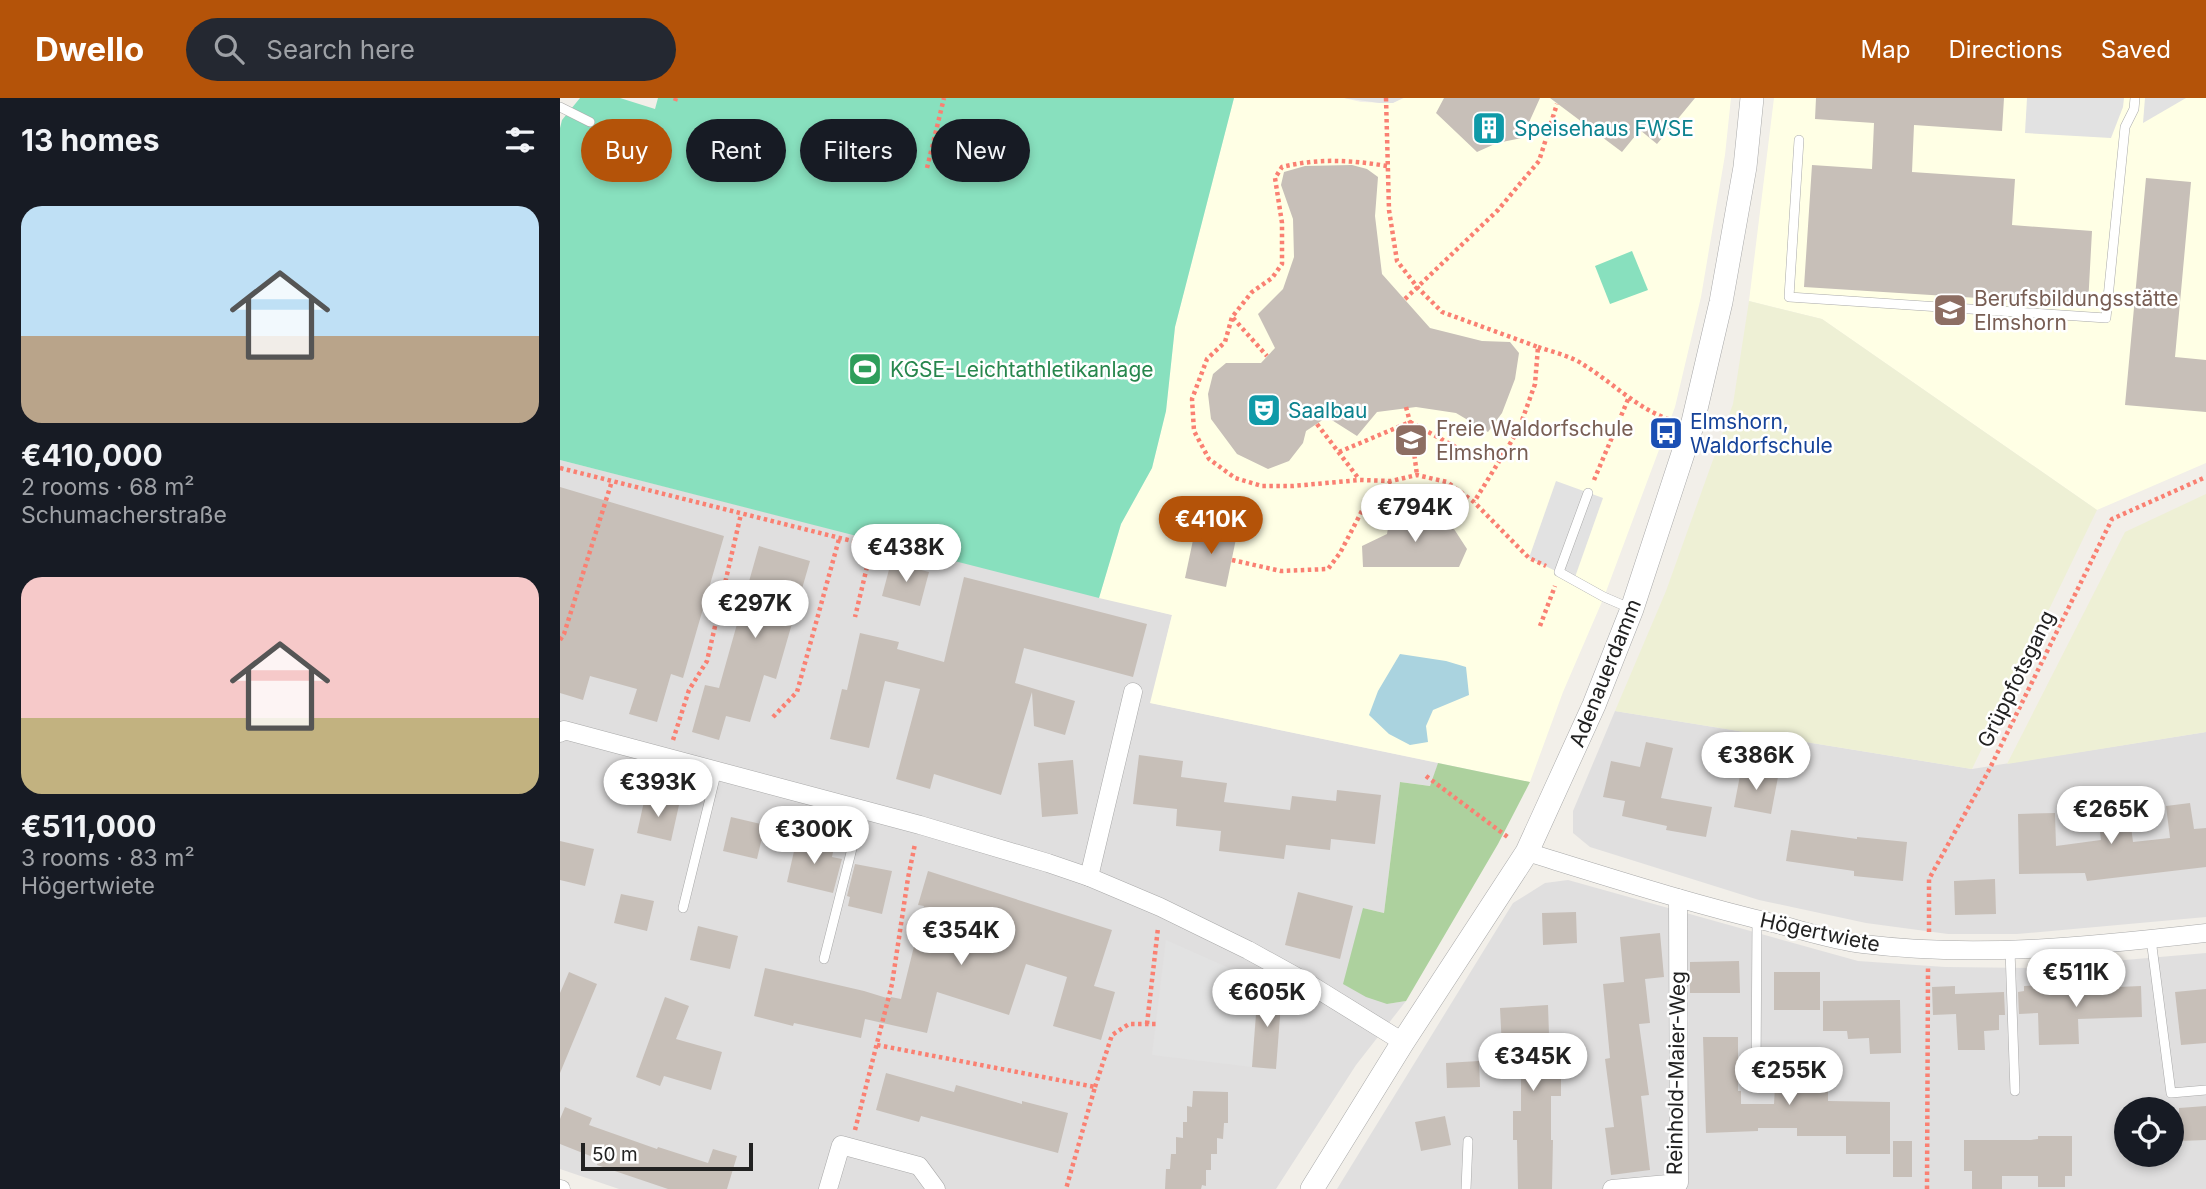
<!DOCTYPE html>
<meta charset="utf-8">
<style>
body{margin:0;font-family:Inter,sans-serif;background:#242831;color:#f1f3f6;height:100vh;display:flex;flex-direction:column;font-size:26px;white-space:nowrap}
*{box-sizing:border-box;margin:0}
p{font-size:23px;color:#9ea1a6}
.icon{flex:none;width:38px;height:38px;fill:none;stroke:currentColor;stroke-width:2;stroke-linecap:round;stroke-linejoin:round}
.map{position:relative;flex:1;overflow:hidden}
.sheet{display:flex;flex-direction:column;background:#171b24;width:560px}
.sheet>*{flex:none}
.guide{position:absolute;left:21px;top:21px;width:665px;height:63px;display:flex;gap:14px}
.tools{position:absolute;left:1554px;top:999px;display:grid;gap:14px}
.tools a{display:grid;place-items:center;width:70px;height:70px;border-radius:50%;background:#171b24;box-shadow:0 4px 10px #0003;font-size:35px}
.scale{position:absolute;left:21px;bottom:18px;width:172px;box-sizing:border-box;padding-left:7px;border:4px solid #222;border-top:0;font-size:19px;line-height:24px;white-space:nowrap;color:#222;-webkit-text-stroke:5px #fff;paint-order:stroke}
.price{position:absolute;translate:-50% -60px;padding:0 16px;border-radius:24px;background:#fff;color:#222;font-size:23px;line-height:46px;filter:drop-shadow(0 2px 4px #0008)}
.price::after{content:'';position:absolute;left:50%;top:42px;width:21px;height:16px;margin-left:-10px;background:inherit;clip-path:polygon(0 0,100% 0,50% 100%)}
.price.active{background:#b45309;color:#fff}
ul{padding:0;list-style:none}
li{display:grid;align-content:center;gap:14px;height:371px;padding:0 21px}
li span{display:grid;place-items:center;height:217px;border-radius:21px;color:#555}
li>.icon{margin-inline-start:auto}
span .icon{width:126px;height:126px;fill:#fffc;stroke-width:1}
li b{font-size:30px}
h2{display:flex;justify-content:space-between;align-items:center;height:84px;padding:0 21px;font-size:30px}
.tag{padding:0 24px;border-radius:32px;background:#171b24;box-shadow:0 4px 10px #0003;font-size:24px;line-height:63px}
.tag.active{background:#b45309;color:#fff}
header{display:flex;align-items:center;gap:42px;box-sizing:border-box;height:98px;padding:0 35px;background:#b45309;color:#fff}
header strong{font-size:33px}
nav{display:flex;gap:38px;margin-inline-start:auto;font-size:24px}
.search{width:490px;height:63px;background:#242831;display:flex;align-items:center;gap:18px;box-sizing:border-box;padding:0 24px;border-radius:38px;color:#9ea1a6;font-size:26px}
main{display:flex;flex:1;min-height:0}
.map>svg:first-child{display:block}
.residential{fill:#e0dfdf;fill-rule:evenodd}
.education{fill:#ffffe5}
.farmland{fill:#eef0d5}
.forest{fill:#add19e}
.pitch{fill:#88e0be}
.parking{fill:#e2e2e2}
.water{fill:#aad3df}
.building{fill:#c7bfb8}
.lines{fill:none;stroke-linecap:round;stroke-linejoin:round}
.service-casing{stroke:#a9a9a9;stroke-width:10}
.minor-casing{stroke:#a9a9a9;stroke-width:19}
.tertiary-casing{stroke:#a9a9a9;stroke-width:24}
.path{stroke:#fa8072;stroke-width:4.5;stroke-dasharray:3.5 3.5;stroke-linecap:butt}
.service{stroke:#fff;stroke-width:9}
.minor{stroke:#fff;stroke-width:18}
.tertiary{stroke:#fff;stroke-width:23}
.labels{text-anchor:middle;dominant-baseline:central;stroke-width:5;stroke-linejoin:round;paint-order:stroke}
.culture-label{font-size:21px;fill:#0d838f;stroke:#fff;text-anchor:start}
.education-label{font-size:21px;fill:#785e54;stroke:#fff;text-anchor:start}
.leisure-label{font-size:21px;fill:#27864d;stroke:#fff;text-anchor:start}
.transit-label{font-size:21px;fill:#164399;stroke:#fff;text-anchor:start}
.street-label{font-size:21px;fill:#222;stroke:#fff}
</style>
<header>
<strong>Dwello</strong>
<div class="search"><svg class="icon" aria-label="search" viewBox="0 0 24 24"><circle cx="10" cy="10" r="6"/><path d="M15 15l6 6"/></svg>Search here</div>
<nav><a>Map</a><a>Directions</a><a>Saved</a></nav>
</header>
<main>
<section class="sheet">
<h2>13 homes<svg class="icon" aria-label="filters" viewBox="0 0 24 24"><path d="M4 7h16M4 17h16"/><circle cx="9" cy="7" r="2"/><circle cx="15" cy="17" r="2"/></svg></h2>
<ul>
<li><span style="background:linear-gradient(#bfe0f5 60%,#b9a48a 0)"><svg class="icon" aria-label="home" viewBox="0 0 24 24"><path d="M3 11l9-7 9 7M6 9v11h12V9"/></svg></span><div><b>€410,000</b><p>2 rooms · 68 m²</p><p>Schumacherstraße</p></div></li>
<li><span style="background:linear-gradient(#f6c9c9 65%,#c2b280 0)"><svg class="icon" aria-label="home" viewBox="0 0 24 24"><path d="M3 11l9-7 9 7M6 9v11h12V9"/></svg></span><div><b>€511,000</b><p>3 rooms · 83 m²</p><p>Högertwiete</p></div></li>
</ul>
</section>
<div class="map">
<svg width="1646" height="1091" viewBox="0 0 1646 1091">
<rect width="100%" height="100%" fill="#f2efe9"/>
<g class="residential">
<polygon points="0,362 612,517 591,605 878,665 871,688 840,684 824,815 803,810 827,906 846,903 796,967 716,1091 59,1091 0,1071"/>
<polygon points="1055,613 1412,671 1646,634 1646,819 1457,836 1388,836 1306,825 1199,802 1030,749 1013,735 1013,713"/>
<path d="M 1008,782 L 1298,863 L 1385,869 L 1472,870 L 1646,855 L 1646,1091 L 777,1091 L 953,805 L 985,785 ZM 1566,1012 L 1612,1012 L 1612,1057 L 1566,1057 Z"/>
</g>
<g class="education">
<polygon points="674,0 784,0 801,4 832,5 844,0 1171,0 1165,57 1141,199 1115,309 1044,499 1003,594 970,684 590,605 612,517 539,500 561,426 592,370 606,313 615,229"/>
<polygon points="1214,0 1646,0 1646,365 1537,412 1262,221 1189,203"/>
</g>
<g class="farmland">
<polygon points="1189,203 1262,221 1537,412 1412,671 1055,613 1106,493 1173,306"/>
<polygon points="1646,396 1646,634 1447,666 1565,434"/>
</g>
<polygon class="forest" points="878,665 970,684 938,746 846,903 827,906 806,899 783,886 803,810 824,815 840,684 870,688"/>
<g class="pitch">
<polygon points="20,0 60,0 95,11 98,0 674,0 615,229 606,313 592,370 561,426 539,500 0,362 0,30 2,22"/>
<polygon points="1072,153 1088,192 1050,206 1035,168"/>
</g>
<g class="parking">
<polygon points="784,0 843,0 833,5 819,5"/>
<polygon points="1467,0 1564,0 1563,9 1551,40 1465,35"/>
<polygon points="1585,0 1626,0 1583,25"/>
<polygon points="996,383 1043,400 1014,482 969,460"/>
<polygon points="606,842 698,883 692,969 592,957"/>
</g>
<polygon class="water" points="840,556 886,563 906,569 909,597 873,612 866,628 868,644 850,647 829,636 809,617 818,593"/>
<g class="building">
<polygon points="884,0 980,0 962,40 937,45 917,54 876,15"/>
<polygon points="990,0 1135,0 1097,46 1080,32 1062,54"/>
<polygon points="1256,0 1444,0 1442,33 1354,27 1352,74 1455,81 1452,127 1532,133 1528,207 1244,189 1252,67 1312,71 1314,25 1255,21"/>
<polygon points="792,67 807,71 818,79 815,118 822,176 870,230 922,243 950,244 959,255 955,281 942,315 928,334 896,315 856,309 817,314 797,338 767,319 746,333 743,345 729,363 708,371 677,356 651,321 648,296 653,276 666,265 701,265 715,250 698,216 723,191 734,159 733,121 721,87 724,74 745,68"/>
<polygon points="1586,80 1631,84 1615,259 1646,262 1646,314 1565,307"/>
<polygon points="0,389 164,438 123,580 111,576 97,624 69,616 77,591 30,578 23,602 0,595"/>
<polygon points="831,412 869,413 879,430 894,431 907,451 899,469 803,469 802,448 827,436"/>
<polygon points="636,428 677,436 666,489 625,480"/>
<polygon points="199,448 250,463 216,581 204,577 190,624 166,618 159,642 132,634 145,587 159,590"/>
<polygon points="331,464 369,474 360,508 322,498"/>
<polygon points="404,479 587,526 573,579 464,550 455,585 515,603 505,637 474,628 472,594 441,697 374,676 370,691 336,681 360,591 325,583 309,650 270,641 282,591 287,592 300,535 339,544 337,551 384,564"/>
<polygon points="1086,644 1113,650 1101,700 1152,709 1146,739 1106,732 1107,728 1062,718 1065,703 1043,699 1051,663 1080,669"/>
<polygon points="579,657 623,663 621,679 667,685 664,704 730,712 732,698 776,703 777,692 821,697 815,746 771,741 770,752 726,747 724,761 659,753 661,733 616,728 617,711 573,706"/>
<polygon points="513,662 518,716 482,719 478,665"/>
<polygon points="1181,672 1218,679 1211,716 1174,709"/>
<polygon points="85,699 119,707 111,743 77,735"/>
<polygon points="1568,705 1573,744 1610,740 1606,708 1630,705 1634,731 1646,730 1646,769 1527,783 1525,775 1459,776 1458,716 1495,715 1496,748 1541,742 1537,709"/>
<polygon points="171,719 205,727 197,761 163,753"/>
<polygon points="1231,732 1297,741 1297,739 1347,744 1343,783 1294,778 1294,773 1226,763"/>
<polygon points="237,740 274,749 272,759 282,761 273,795 227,784"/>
<polygon points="0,743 34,751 25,788 0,782"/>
<polygon points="295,766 332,773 322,816 288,808 290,799 287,798"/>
<polygon points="368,773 552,832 534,888 555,894 541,942 493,928 507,879 466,866 449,917 377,894 367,935 305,921 301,940 234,925 233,928 194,918 205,870 304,893 330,901 331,899 341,901 364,808 358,807"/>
<polygon points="1435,781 1436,816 1395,817 1394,783"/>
<polygon points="738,794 793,808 780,861 725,847"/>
<polygon points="61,796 94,803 87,833 54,825"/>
<polygon points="1016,814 1017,845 983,847 982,815"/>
<polygon points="138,828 178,838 170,871 130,862"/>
<polygon points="1100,835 1104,879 1085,881 1090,925 1079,926 1089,997 1081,998 1090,1072 1051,1077 1045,1030 1054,1029 1045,961 1050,960 1043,886 1064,884 1060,839"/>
<polygon points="1179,863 1180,895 1130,895 1130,864"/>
<polygon points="9,874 37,886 0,975 0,895"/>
<rect x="1214" y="874" width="46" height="38"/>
<polygon points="1487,887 1487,892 1581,888 1582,919 1518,921 1519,946 1479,947 1478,915 1459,916 1458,894 1464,893 1464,888"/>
<polygon points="1395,888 1395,896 1444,894 1445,917 1439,917 1439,932 1424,933 1425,952 1398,952 1396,916 1373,917 1372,889"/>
<polygon points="698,890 722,892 716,971 692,969"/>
<polygon points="1646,891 1646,945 1621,947 1615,894"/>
<polygon points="105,899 129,908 116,941 162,954 151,992 104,978 100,988 76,979"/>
<polygon points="1340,902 1341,955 1310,956 1309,940 1288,941 1287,933 1263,933 1263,903"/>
<polygon points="988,907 990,966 1001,966 1001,998 991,998 991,1042 993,1042 992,1091 958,1091 957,1042 953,1042 953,1013 961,1013 961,949 942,950 940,910"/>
<polygon points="1143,939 1178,939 1178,993 1181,993 1181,1006 1214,1006 1215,988 1268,988 1268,1003 1330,1004 1330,1056 1286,1056 1286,1038 1237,1038 1237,1030 1198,1030 1198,1033 1146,1035"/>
<polygon points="919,963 920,989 887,990 886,965"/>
<polygon points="326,975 394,994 396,987 462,1006 462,1003 508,1015 498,1055 361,1018 359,1024 316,1012"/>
<polygon points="633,993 668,994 668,1025 664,1025 663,1041 657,1040 657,1056 651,1056 651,1072 646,1072 646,1088 642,1087 641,1091 605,1091 606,1071 610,1071 611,1056 616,1056 616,1039 623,1040 623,1024 627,1024 627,1008 632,1009"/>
<polygon points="1646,1008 1646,1042 1620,1043 1619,1010"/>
<polygon points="5,1009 32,1020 29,1027 97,1051 98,1049 148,1065 153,1051 177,1058 167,1091 108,1091 37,1067 38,1061 0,1046 0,1021"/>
<polygon points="885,1018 891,1047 861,1053 855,1024"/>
<polygon points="1478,1038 1512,1038 1512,1078 1505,1078 1505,1089 1478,1089 1478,1078 1442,1078 1442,1091 1412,1091 1412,1073 1404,1073 1404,1042 1471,1042 1478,1041"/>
<rect x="1333" y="1043" width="19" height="36"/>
</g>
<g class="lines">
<g class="service-casing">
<g id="service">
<polyline points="0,9 30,24"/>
<polyline points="1239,42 1229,199 1546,220 1565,29 1574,11 1575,0"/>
<polyline points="1028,395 999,474 1044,499 1072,511"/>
<polyline points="123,810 157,672"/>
<polyline points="1591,841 1611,995 1646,992"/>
<polyline points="1450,852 1455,993"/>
<polyline points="264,861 302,711"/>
<polyline points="1196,975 1197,821"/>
<polyline points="906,1091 908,1043"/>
</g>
</g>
<g class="minor-casing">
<g id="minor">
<polyline points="0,635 4,632 360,727 488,765 529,779 600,809 688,852 746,884 843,944"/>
<path d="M 967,754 C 1051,780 1135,807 1221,827 C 1248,834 1276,843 1303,846 C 1417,860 1532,848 1646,835"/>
<polyline points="529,779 573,594"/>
<polyline points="0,1091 1,1091"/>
<polyline points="268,1091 281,1047 359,1068 376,1091"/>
<polyline points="1052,1091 1119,1085 1118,800"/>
</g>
</g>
<g class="tertiary-casing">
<polyline id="tertiary" points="752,1091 843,944 967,754 1034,607 1072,511 1132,328 1161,204 1185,69 1192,0"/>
</g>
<g class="path">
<polyline points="826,0 829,112 837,163 858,190 882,214 978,249 975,286 959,331 914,404"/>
<polyline points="115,3 116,0"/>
<path d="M 827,68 C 791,62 758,60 722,69 L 715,80 L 722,125 L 722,166 L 712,180 L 692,194 L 672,219 L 665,244 L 647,261 L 632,301 L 634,333 L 649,361 L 675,380 L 702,388 L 733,388 L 800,382 L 831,383 L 857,377 L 887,384 L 914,404 L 969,460 L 986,468"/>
<polyline points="367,70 384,0"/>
<polyline points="845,201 938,112 979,63 997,6"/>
<polyline points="673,220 707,258"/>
<path d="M 978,249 C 993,254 1011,258 1024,267 C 1053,285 1079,312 1111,322"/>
<polyline points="846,309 850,324 857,377"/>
<polyline points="757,326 799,381"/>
<polyline points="779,354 850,324 903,353 943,357"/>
<polyline points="0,370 312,448 295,519"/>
<polyline points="1034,382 1069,299"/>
<polyline points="672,462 721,473 768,471 780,455 804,409 830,384"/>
<polyline points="980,528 995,488"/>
<polyline points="0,542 4,536 52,383"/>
<polyline points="213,619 237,594 279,441"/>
<polyline points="113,642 129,592 147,563 181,416"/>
<polyline points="866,678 949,740"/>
<polyline points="1369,834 1369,781 1429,672 1552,421 1646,379"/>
<polyline points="587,926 598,830"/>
<polyline points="317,947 535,989 506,1091"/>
<polyline points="535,989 552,937 569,926 597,926"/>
<polyline points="295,1032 332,886 348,780 355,746"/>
<polyline points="1367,1091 1368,870"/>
</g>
<use href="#service" class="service"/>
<use href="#minor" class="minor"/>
<use href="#tertiary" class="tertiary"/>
</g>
<defs>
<g id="building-square" transform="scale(1.75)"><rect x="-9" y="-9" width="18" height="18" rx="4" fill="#0f9aa8" stroke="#fff"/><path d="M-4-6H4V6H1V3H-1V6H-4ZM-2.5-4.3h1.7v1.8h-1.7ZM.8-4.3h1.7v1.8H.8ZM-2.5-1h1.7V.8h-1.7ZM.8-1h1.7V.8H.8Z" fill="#fff"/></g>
<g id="school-square" transform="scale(1.75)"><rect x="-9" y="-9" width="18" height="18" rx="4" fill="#8d6e63" stroke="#fff"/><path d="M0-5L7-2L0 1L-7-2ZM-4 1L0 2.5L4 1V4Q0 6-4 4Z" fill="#fff"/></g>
<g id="stadium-square" transform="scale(1.75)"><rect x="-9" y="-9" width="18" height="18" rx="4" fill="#2e9e5b" stroke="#fff"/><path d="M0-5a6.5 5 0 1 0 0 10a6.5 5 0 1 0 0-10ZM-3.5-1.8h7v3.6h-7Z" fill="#fff"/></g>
<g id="theatre-square" transform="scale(1.75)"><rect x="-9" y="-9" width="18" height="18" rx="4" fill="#0f9aa8" stroke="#fff"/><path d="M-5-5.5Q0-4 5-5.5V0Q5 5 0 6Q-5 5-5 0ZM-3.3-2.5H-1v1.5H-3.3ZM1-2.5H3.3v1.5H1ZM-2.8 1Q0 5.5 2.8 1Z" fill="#fff"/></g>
<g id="bus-square" transform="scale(1.75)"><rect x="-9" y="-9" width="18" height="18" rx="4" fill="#1a4fb4" stroke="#fff"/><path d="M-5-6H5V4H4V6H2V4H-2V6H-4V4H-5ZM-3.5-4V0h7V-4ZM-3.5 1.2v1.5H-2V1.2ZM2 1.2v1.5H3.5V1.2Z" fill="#fff"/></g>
</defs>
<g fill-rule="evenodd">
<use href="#building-square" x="929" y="30"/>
<use href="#school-square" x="1390" y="212"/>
<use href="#stadium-square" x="305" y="271"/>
<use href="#theatre-square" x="704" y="312"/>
<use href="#bus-square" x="1106" y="335"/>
<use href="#school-square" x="851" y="342"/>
</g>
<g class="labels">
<g class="culture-label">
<text x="954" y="30">Speisehaus FWSE</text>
<text x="728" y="312">Saalbau</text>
</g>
<g class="education-label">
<text x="1414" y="200">Berufsbildungsstätte<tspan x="1414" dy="24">Elmshorn</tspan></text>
<text x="876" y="330">Freie Waldorfschule<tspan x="876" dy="24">Elmshorn</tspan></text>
</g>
<g class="leisure-label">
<text x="330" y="271">KGSE-Leichtathletikanlage</text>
</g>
<g class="transit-label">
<text x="1130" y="323">Elmshorn,<tspan x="1130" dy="24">Waldorfschule</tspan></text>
</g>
<g class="street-label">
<text transform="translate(1045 575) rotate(-68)">Adenauerdamm</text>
<text transform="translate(1456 581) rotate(-64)">Grüppfotsgang</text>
<text transform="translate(1260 834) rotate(12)">Högertwiete</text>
<text transform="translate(1116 975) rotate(-89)">Reinhold-Maier-Weg</text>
</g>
</g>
</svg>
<div class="tools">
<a><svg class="icon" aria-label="locate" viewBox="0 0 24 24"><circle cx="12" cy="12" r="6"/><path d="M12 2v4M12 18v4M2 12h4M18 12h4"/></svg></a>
</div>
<div class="scale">50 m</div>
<b class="price" style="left:855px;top:446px">€794K</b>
<b class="price active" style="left:651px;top:458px">€410K</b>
<b class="price" style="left:346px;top:486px">€438K</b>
<b class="price" style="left:195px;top:542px">€297K</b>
<b class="price" style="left:1196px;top:694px">€386K</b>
<b class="price" style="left:98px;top:721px">€393K</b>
<b class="price" style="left:1551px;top:748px">€265K</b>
<b class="price" style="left:254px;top:768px">€300K</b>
<b class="price" style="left:401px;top:869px">€354K</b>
<b class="price" style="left:1516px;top:911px">€511K</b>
<b class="price" style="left:707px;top:931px">€605K</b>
<b class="price" style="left:973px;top:995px">€345K</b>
<b class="price" style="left:1229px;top:1009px">€255K</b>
<div class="guide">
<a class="tag active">Buy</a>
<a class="tag">Rent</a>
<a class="tag">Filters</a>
<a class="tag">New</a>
</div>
</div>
</main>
